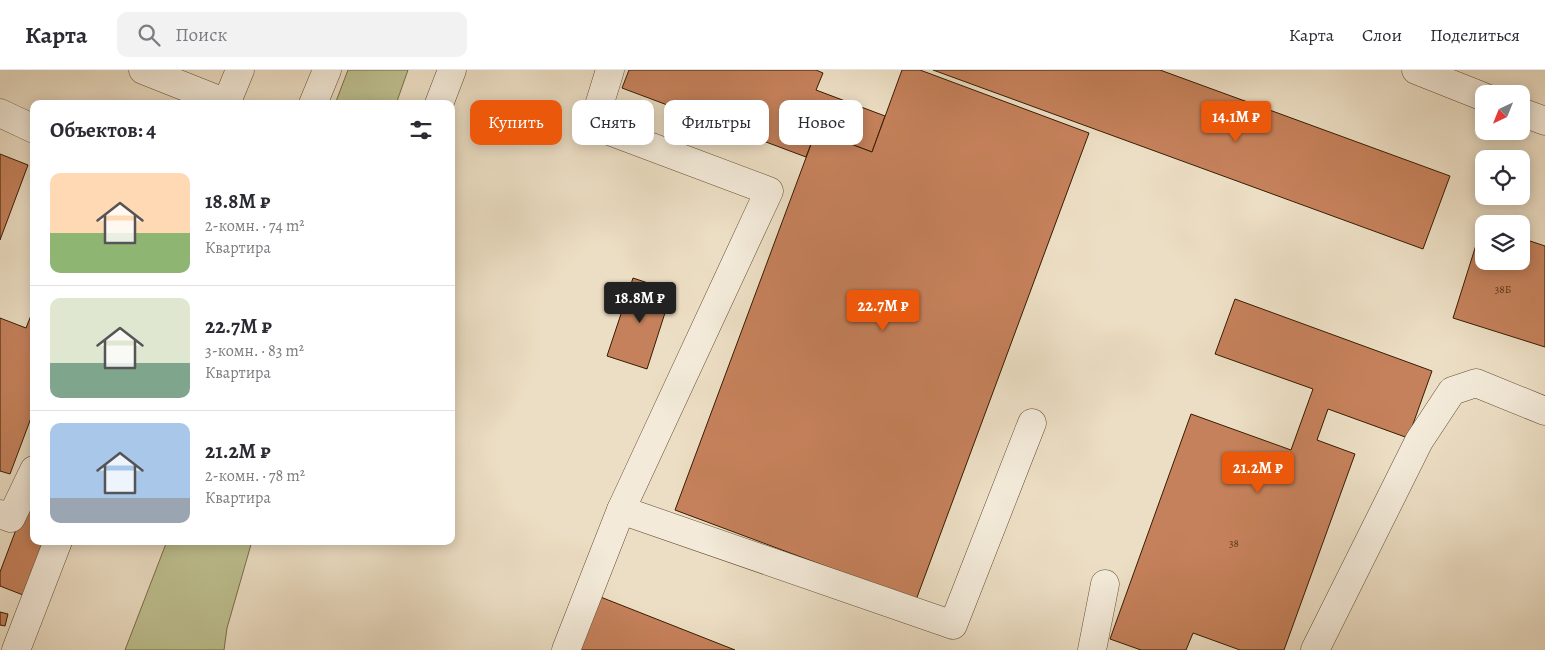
<!DOCTYPE html>
<html lang="ru">
<meta charset="utf-8">
<style>
body{margin:0;font-family:Alegreya,serif;background:#f2f2f3;color:#2b2b33;height:100vh;display:flex;flex-direction:column;font-size:19px;white-space:nowrap}
*{box-sizing:border-box;margin:0}
p{font-size:16px;color:#7c7c81}
.icon{flex:none;width:28px;height:28px;fill:none;stroke:currentColor;stroke-width:2;stroke-linecap:round;stroke-linejoin:round}
.map{position:relative;flex:1;overflow:hidden}
.details{position:absolute;left:30px;top:30px;width:425px;height:445px;display:flex;flex-direction:column;background:#fff;border-radius:10px;box-shadow:0 2px 12px #0003}
.details>*{flex:none}
.guide{position:absolute;left:470px;top:30px;width:475px;height:45px;display:flex;gap:10px}
.needle{width:32px;rotate:223deg}
.buttons{position:absolute;left:1475px;top:15px;display:grid;gap:10px}
.buttons a{display:grid;place-items:center;width:55px;height:55px;border-radius:10px;background:#fff;box-shadow:0 2px 12px #0003;font-size:25px}
.price{position:absolute;translate:-50% -42px;padding:0 11px;border-radius:5px;background:#ea580c;color:#fff;font-size:16px;line-height:32px;filter:drop-shadow(0 1px 2px #0008)}
.price::after{content:'';position:absolute;left:50%;top:30px;width:15px;height:11px;margin-left:-8px;background:inherit;clip-path:polygon(0 0,100% 0,50% 100%)}
.price.selected{background:#222;color:#fff}
ul{padding:0;list-style:none}
li{display:flex;align-items:center;gap:15px;height:125px;padding:0 20px}
li+li{border-top:1px solid #e1e1e2}
li span{display:grid;place-items:center;flex:none;width:140px;height:100px;border-radius:10px;color:#555}
li>.icon{margin-inline-start:auto}
span .icon{width:60px;height:60px;fill:#fffc;stroke-width:1}
li b{font-size:21px}
h2{display:flex;justify-content:space-between;align-items:center;height:60px;padding:0 20px;font-size:21px}
.chip{padding:0 18px;border-radius:10px;background:#fff;box-shadow:0 2px 12px #0003;font-size:18px;line-height:45px}
.chip.selected{background:#ea580c;color:#fff}
header{display:flex;align-items:center;gap:30px;box-sizing:border-box;height:70px;padding:0 25px;background:#fff;border-bottom:1px solid #e1e1e2}
header strong{font-size:24px}
nav{display:flex;gap:28px;margin-inline-start:auto;font-size:18px}
.search{width:350px;height:45px;background:#f2f2f3;display:flex;align-items:center;gap:12px;box-sizing:border-box;padding:0 18px;border-radius:10px;color:#7c7c81;font-size:19px}
.map>svg:first-child{display:block}
.green{fill:#bec090;stroke:#7a6e48}
.building{fill:#c5815b;stroke:#371c00}
.lines{fill:none;stroke-linecap:round;stroke-linejoin:round}
.minor-casing{stroke:#644c31;stroke-width:29}
.minor{stroke:#f3ead9;stroke-width:28}
.labels{text-anchor:middle;dominant-baseline:central;stroke-width:4;stroke-linejoin:round;paint-order:stroke}
.number-label{font-size:11px;fill:#5a3517}
</style>
<header>
<strong>Карта</strong>
<div class="search"><svg class="icon" aria-label="search" viewBox="0 0 24 24"><circle cx="10" cy="10" r="6"/><path d="M15 15l6 6"/></svg>Поиск</div>
<nav><a>Карта</a><a>Слои</a><a>Поделиться</a></nav>
</header>
<div class="map">
<svg width="1545" height="580" viewBox="0 0 1545 580">
<rect width="100%" height="100%" fill="#ecdec4"/>
<filter id="stains"><feTurbulence type="fractalNoise" baseFrequency=".004" numOctaves="4"/><feColorMatrix values="0 0 0 0 .2 0 0 0 0 .09 0 0 0 0 .02 0 0 0 .5 -.17"/></filter>
<radialGradient id="worn" r=".72"><stop offset=".6" stop-color="#630" stop-opacity="0"/><stop offset="1" stop-color="#630" stop-opacity=".3"/></radialGradient>
<g class="green">
<polygon points="348,0 408,0 396,34 335,34"/>
<polygon points="167,471 252,471 227,558 224,580 125,580"/>
</g>
<g class="building">
<polygon points="629,0 816,0 823,3 816,20 885,46 872,82 816,61 806,87 622,18"/>
<polygon points="902,0 920,0 1089,63 916,530 675,440 816,61 872,82"/>
<polygon points="933,0 1160,0 1450,106 1423,179"/>
<polygon points="0,84 28,95 0,170"/>
<polygon points="1482,156 1484,191 1521,191 1521,168 1545,176 1545,277 1453,248"/>
<polygon points="633,208 672,221 647,299 607,286"/>
<polygon points="1235,229 1432,301 1408,368 1328,339 1317,370 1355,384 1284,580 1240,580 1193,563 1186,580 1141,580 1110,569 1191,344 1291,380 1313,319 1215,284"/>
<polygon points="34,238 34,340 10,404 0,401 0,248 26,258"/>
<polygon points="31,420 34,421 34,471 44,471 23,525 0,516 0,502"/>
<polygon points="598,526 735,580 578,580"/>
<polygon points="0,542 8,544 5,556 0,555"/>
</g>
<g class="lines">
<g class="minor-casing">
<g id="minor">
<polyline points="143,0 229,34"/>
<polyline points="610,0 593,55 769,121 621,440 953,555 1032,353"/>
<polyline points="1416,0 1484,27"/>
<polyline points="226,34 240,0"/>
<polyline points="313,34 327,0"/>
<polyline points="439,34 452,0"/>
<polyline points="1521,42 1545,51"/>
<polyline points="0,43 34,59"/>
<polyline points="0,444 11,448 34,400"/>
<polyline points="16,580 58,471"/>
<polyline points="566,580 621,440"/>
<polyline points="1092,580 1105,514"/>
<polyline points="1315,580 1419,371 1452,321 1476,313 1545,341"/>
</g>
</g>
<use href="#minor" class="minor"/>
</g>
<g class="labels">
<g class="number-label">
<text x="1503" y="219">38Б</text>
<text x="1234" y="473">38</text>
</g>
</g>
<rect width="100%" height="100%" filter="url(#stains)"/>
<rect width="100%" height="100%" fill="url(#worn)"/>
</svg>
<div class="buttons">
<a><svg class="needle" viewBox="-14 -14 28 28"><path d="M0-13l5 13h-10z" fill="#e53935"/><path d="M0 13l5-13h-10z" fill="#7c7c81"/></svg></a>
<a><svg class="icon" aria-label="locate" viewBox="0 0 24 24"><circle cx="12" cy="12" r="6"/><path d="M12 2v4M12 18v4M2 12h4M18 12h4"/></svg></a>
<a><svg class="icon" aria-label="layers" viewBox="0 0 24 24"><path d="M12 4l9 5-9 5-9-5zM3 14l9 5 9-5"/></svg></a>
</div>
<b class="price" style="left:1236px;top:73px">14.1M ₽</b>
<b class="price selected" style="left:640px;top:254px">18.8M ₽</b>
<b class="price" style="left:883px;top:262px">22.7M ₽</b>
<b class="price" style="left:1258px;top:424px">21.2M ₽</b>
<div class="guide">
<a class="chip selected">Купить</a>
<a class="chip">Снять</a>
<a class="chip">Фильтры</a>
<a class="chip">Новое</a>
</div>
<section class="details">
<h2>Объектов: 4<svg class="icon" aria-label="filters" viewBox="0 0 24 24"><path d="M4 7h16M4 17h16"/><circle cx="9" cy="7" r="2"/><circle cx="15" cy="17" r="2"/></svg></h2>
<ul>
<li><span style="background:linear-gradient(#ffd9b3 60%,#8fb573 0)"><svg class="icon" aria-label="home" viewBox="0 0 24 24"><path d="M3 11l9-7 9 7M6 9v11h12V9"/></svg></span><div><b>18.8M ₽</b><p>2-комн. · 74 m²</p><p>Квартира</p></div></li>
<li><span style="background:linear-gradient(#dfe7d0 65%,#7fa58c 0)"><svg class="icon" aria-label="home" viewBox="0 0 24 24"><path d="M3 11l9-7 9 7M6 9v11h12V9"/></svg></span><div><b>22.7M ₽</b><p>3-комн. · 83 m²</p><p>Квартира</p></div></li>
<li><span style="background:linear-gradient(#a9c7e8 75%,#9aa5b1 0)"><svg class="icon" aria-label="home" viewBox="0 0 24 24"><path d="M3 11l9-7 9 7M6 9v11h12V9"/></svg></span><div><b>21.2M ₽</b><p>2-комн. · 78 m²</p><p>Квартира</p></div></li>
</ul>
</section>
</div>
